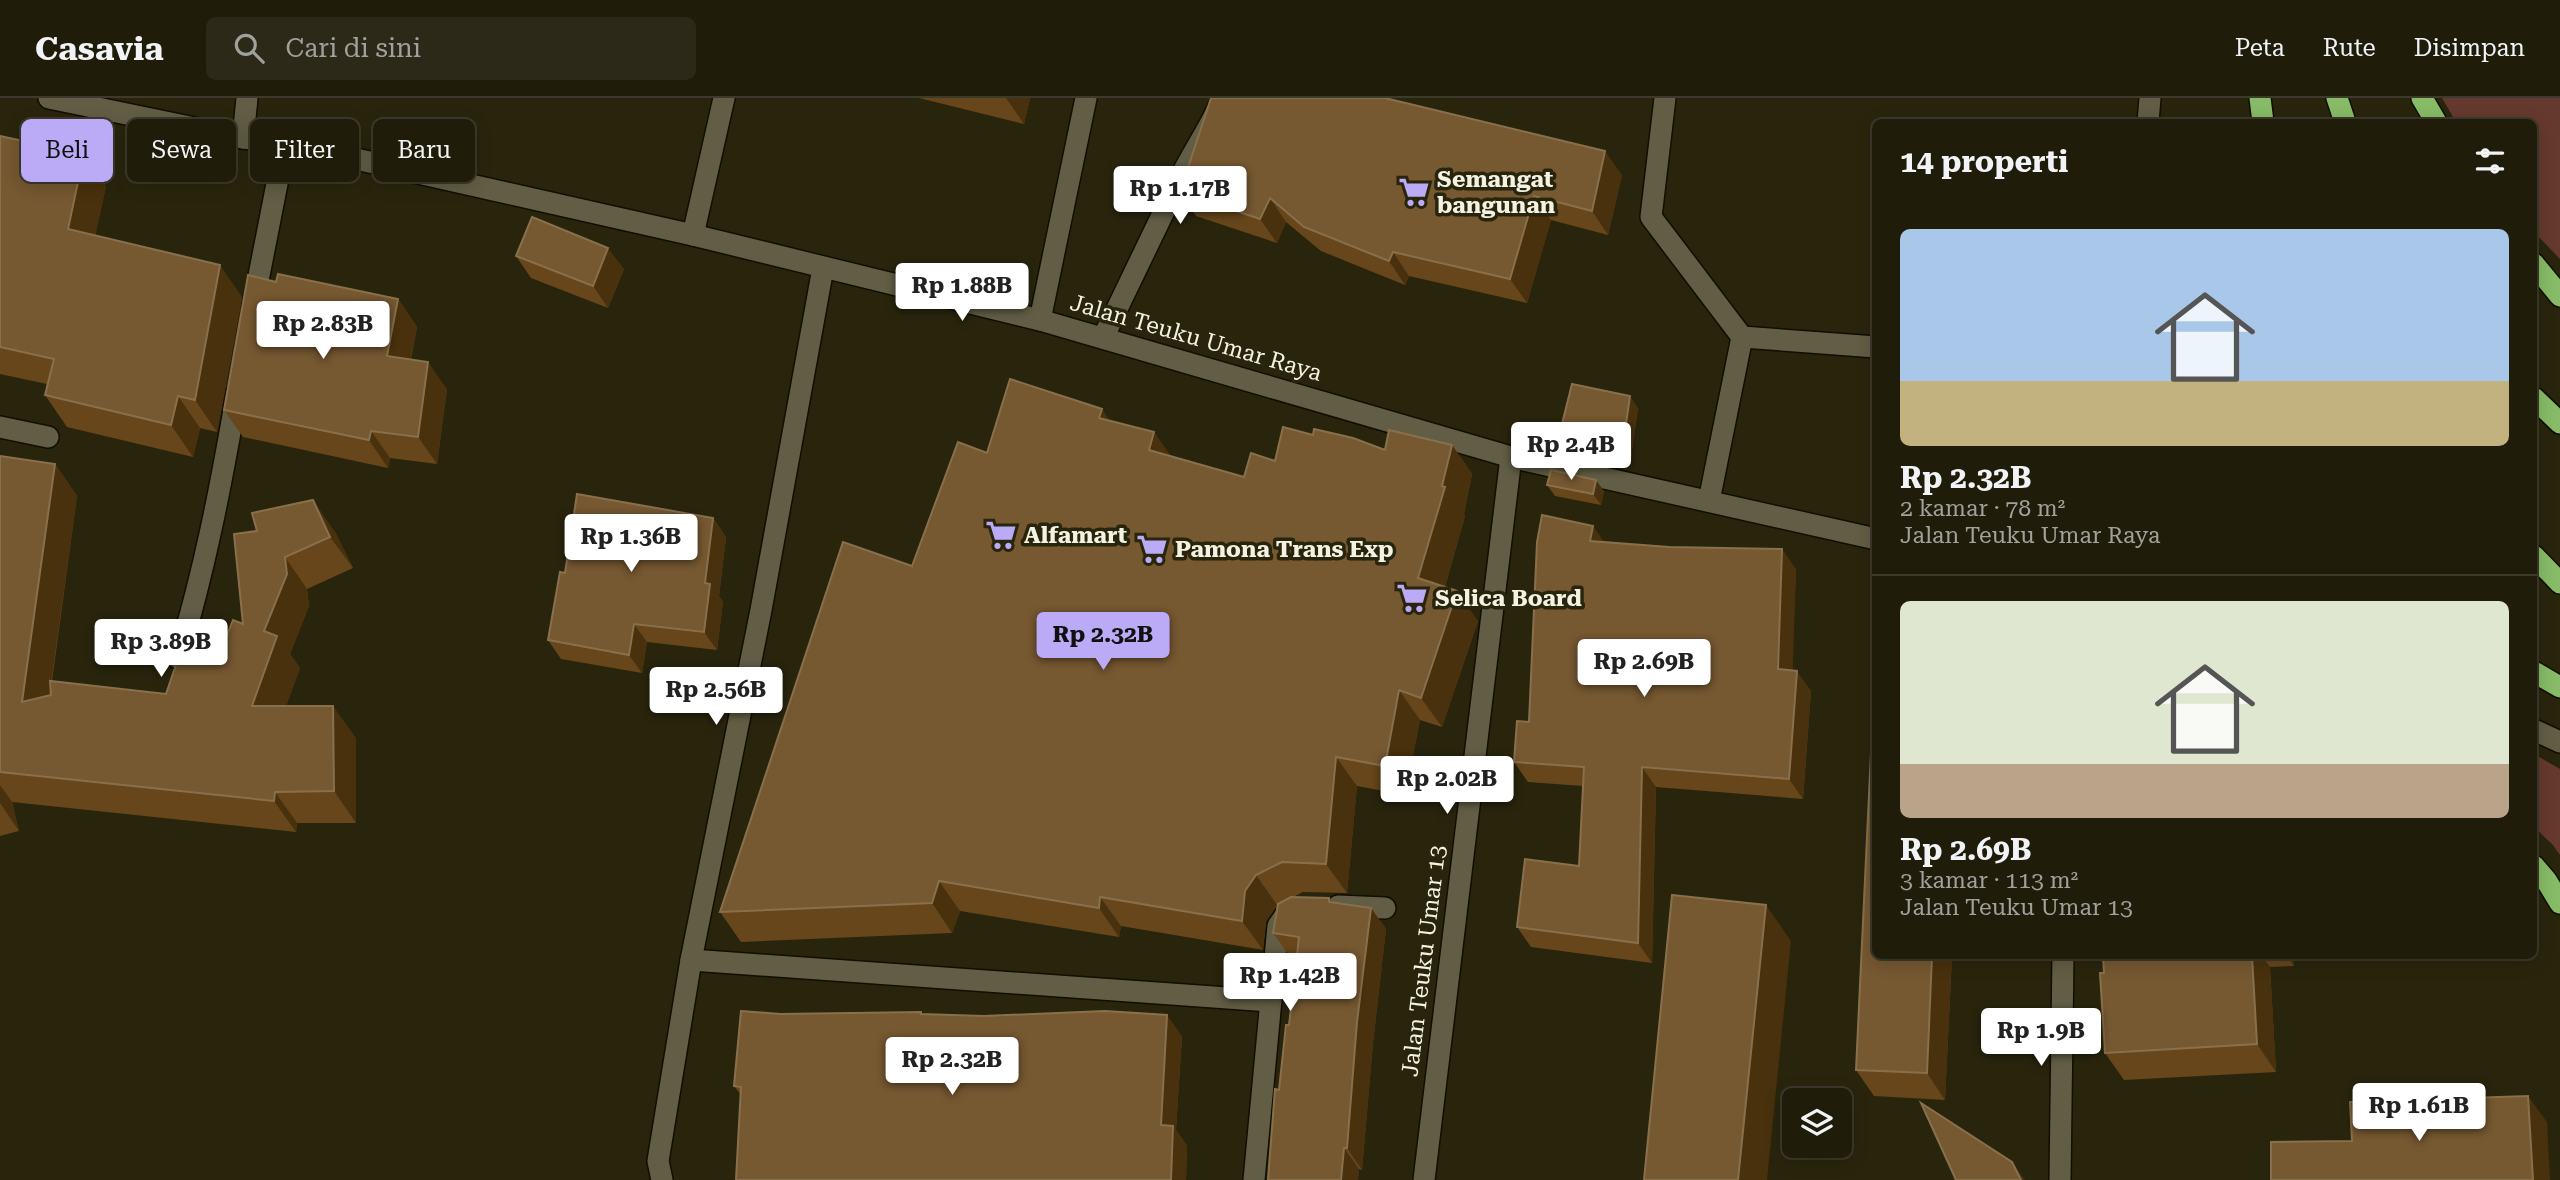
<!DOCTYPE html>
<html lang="id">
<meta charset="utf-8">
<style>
body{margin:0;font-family:"Roboto Serif",serif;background:#2c2918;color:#f1f3f6;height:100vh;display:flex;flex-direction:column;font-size:26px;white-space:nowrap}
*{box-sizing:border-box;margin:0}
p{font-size:23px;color:#a1a19c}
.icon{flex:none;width:38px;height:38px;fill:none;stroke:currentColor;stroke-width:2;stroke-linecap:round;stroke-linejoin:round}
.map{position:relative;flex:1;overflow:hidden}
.sheet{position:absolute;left:1872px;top:21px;width:665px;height:840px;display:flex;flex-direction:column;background:#1f1c0a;border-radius:10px;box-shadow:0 4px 18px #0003,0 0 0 2px #3c3a2b}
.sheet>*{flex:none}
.top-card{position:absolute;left:21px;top:21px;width:665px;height:63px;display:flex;gap:14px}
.controls{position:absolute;left:1782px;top:990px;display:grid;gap:14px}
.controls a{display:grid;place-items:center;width:70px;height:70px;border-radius:10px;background:#1f1c0a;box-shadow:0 4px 18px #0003,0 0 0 2px #3c3a2b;font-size:35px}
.price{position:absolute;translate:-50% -60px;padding:0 16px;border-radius:7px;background:#fff;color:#222;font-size:23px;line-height:46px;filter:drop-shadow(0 2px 4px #0008)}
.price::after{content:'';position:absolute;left:50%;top:42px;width:21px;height:16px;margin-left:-10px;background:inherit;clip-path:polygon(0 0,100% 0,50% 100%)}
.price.selected{background:#bbaaf6;color:#111}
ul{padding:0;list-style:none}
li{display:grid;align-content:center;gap:14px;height:371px;padding:0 28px}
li+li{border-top:2px solid #3c3a2b}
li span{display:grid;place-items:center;height:217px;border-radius:10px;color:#555}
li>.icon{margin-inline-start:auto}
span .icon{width:126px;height:126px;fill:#fffc;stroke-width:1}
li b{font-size:30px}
h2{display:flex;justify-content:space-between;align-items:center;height:84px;padding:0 28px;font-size:30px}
.tag{padding:0 24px;border-radius:10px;background:#1f1c0a;box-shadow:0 4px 18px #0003,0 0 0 2px #3c3a2b;font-size:24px;line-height:63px}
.tag.selected{background:#bbaaf6;color:#111}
header{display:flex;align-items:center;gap:42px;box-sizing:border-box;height:98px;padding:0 35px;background:#1f1c0a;border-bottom:2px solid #3c3a2b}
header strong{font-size:33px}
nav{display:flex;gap:38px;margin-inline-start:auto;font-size:24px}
.search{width:490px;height:63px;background:#2c2918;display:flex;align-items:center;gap:18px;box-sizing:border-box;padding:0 24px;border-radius:10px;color:#a1a19c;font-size:26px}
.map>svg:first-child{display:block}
.green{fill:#66392e}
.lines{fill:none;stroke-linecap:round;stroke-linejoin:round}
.lane-casing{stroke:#120e00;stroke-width:24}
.street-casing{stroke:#120e00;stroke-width:24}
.secondary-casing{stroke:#120e00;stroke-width:24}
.highway-casing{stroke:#120e00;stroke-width:24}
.lane{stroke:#625e45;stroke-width:21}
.street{stroke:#625e45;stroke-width:21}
.secondary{stroke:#625e45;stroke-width:21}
.highway{stroke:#87bb67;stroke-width:21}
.wall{fill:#67461b}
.shaded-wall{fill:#48310c}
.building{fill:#765831;stroke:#89704c;stroke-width:2}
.labels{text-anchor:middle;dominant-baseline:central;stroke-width:7;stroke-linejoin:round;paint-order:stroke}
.poi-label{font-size:23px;font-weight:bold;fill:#f3f2e3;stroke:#29250d;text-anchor:start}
.street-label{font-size:23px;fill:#f3f2e3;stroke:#29250d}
</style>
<header>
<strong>Casavia</strong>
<div class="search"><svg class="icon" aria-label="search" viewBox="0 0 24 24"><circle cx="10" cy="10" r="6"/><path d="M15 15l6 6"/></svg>Cari di sini</div>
<nav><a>Peta</a><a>Rute</a><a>Disimpan</a></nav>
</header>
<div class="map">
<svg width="2560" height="1082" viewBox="0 0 2560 1082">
<rect width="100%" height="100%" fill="#29250d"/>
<g class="green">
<polygon points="2442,0 2560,0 2560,161 2534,134 2534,24 2456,24"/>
<polygon points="2534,656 2560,671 2560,757 2553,747 2534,729"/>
</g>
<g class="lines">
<g class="lane-casing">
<g id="lane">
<polyline points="1665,0 1651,119 1742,239 1876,249"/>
<polyline points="2148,24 2150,0"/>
<polyline points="693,137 724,0"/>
<polyline points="1040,222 1086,0"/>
<polyline points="1709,403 1742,239"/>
</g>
</g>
<g class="street-casing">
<g id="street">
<polyline points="243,40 247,0"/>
<polyline points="253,208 285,45"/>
<path d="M 1103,240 C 1129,187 1154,133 1180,80 C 1194,52 1210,30 1223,0"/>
<polyline points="0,329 48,339"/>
<path d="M 178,560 C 205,471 221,387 237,295"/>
<polyline points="2534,632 2560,644"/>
<polyline points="1338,808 1385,810"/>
<polyline points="691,862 1270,903"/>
<polyline points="662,1082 658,1063 691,862 761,512 823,170"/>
<polyline points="1254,1082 1278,828 1287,815"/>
<polyline points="1424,1082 1511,359"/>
<polyline points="2060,1082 2063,858"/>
</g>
</g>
<g class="secondary-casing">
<polyline id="secondary" points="49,0 243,40 285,45 693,137 1040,222 1511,359 1876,441"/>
</g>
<g class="highway-casing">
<g id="highway">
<polyline points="2260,0 2263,24"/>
<polyline points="2337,0 2345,24"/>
<polyline points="2422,0 2436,24"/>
<polyline points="2534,166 2560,198"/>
<polyline points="2534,300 2560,325"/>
<polyline points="2534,458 2560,485"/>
<polyline points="2534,574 2560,589"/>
<polyline points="2534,768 2546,782 2560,805"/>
</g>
</g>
<use href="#lane" class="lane"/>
<use href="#street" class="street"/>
<use href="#secondary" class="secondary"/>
<use href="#highway" class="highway"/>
</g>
<g class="wall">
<polygon points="919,0 1030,0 1024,26"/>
<polygon points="0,38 106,88 95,138 242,199 217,334 200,330 193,359 67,329 45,297 47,286 0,276"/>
<polygon points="1622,77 1608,137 1551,122 1527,205 1409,178 1405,187 1321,153 1286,124 1277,145 1196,118 1180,94"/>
<polygon points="516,158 624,171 608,210 531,180"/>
<polygon points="276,184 398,201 417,229 411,261 447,291 437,366 390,360 388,370 243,339 224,312"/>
<polygon points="1638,310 1631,359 1611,356 1609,367 1565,358 1557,346"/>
<polygon points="1102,311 1109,322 1154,334 1170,358 1244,379 1275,363 1313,337 1385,352 1452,347 1472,376 1464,416 1465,418 1445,489 1478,523 1442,629 1420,622 1405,697 1357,688 1347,795 1303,794 1293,799 1329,800 1332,805 1371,810 1386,831 1373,945 1362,1072 1359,1071 1358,1082 1268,1082 1289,927 1297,858 1288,856 1273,835 1278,806 1266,823 1263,852 1121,828 1119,839 960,813 952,835 741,844 720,814 912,468 987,355"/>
<polygon points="0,358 55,366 77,398 52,583 166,596 218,560 243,526 234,436 335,434 353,470 307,491 309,508 290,556 300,570 286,608 356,640 356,725 297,725 296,734 12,704 19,733 0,738"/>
<polygon points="1547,387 1604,393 1601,407 1555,398"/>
<polygon points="713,420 726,439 719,498 723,504 717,552 647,544 642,575 561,561 548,542 565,475"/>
<polygon points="1605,445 1796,471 1792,572 1811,593 1803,701 1656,689 1652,865 1531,849 1517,829 1579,768 1583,688 1528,684 1514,664 1529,624"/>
<polygon points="1876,858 1952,858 1945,1002 1874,998 1856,972"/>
<polygon points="2103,858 2294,858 2294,868 2270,869 2276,974 2124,982 2105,955"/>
<polygon points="780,916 923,916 1182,938 1176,1032 1187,1048 1186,1082 736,1082 741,997 734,988"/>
</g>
<g class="shaded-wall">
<polygon points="1006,0 1030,0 1024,26"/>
<polygon points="1605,53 1622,77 1608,137 1592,113"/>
<polygon points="84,56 106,88 90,163 68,131"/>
<polygon points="1534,98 1551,122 1527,205 1510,181"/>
<polygon points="1270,100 1286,124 1277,145 1260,121"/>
<polygon points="608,150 624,171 608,210 593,188"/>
<polygon points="1393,154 1409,178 1405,187 1389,163"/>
<polygon points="220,167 242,199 217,334 195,302"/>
<polygon points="398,201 417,229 406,285 387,258"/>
<polygon points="428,264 447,291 437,366 418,339"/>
<polygon points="178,298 200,330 193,359 171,327"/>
<polygon points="1630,298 1638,310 1631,359 1623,347"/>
<polygon points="1102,311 1122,341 1099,320"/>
<polygon points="371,333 390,360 388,370 369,342"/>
<polygon points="1154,334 1175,364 1149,352"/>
<polygon points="1603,344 1611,356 1609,367 1601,356"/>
<polygon points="1452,347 1472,376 1464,416 1465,418 1439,509 1418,480 1442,388"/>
<polygon points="55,366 77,398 44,636 22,604"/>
<polygon points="1596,382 1604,393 1601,407 1593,396"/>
<polygon points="313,402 335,434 353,470 330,439"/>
<polygon points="713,420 726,439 719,498 723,504 717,552 704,534 705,485"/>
<polygon points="1593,428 1607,448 1590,443"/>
<polygon points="1782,451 1796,471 1792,591 1778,571"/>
<polygon points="285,459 307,491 309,508 290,556 300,570 274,640 252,608 264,533"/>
<polygon points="1457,493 1478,523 1442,629 1421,600"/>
<polygon points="634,526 647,544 642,575 629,557"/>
<polygon points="1797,573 1811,593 1803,701 1789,681"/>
<polygon points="1399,592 1420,622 1405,697 1385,668"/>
<polygon points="333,608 356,640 356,725 334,693"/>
<polygon points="1336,659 1357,688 1347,795 1326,766"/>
<polygon points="1642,669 1656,689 1652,865 1638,845"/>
<polygon points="0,687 12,704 19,733 0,705"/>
<polygon points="275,694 297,725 296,734 274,703"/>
<polygon points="1256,777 1277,807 1266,823 1263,852 1242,823 1245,793"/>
<polygon points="939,783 960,813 952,835 932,805"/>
<polygon points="1100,799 1121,828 1119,839 1099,810"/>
<polygon points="1766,807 1791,843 1767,1082 1738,1082"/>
<polygon points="1371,810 1386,831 1373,945 1362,1072 1347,1050 1357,924"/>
<polygon points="1932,858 1952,858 1945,1002 1927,975"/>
<polygon points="2252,858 2262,858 2270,869 2276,974 2257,946"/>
<polygon points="2287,858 2294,858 2294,868"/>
<polygon points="1167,917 1182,938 1176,1032 1187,1048 1186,1082 1171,1082 1161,1027"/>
<polygon points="2528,998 2547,1024 2550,1082 2533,1082"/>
<polygon points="1344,1050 1359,1071 1358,1082 1341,1082"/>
<polygon points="2012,1064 2025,1082 2021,1082"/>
</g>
<g class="building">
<polygon points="1211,0 1385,0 1605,53 1592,113 1534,98 1510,181 1393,154 1389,163 1304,129 1270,100 1260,121 1180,94"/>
<polygon points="0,38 84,56 68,131 220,167 195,302 178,298 171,327 45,297 54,261 0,249"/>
<polygon points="532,119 608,150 593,188 516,158"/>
<polygon points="278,176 398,201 387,258 428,264 418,339 371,333 369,342 224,312 248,177 276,184"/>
<polygon points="1010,281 1102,311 1099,320 1154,334 1149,352 1244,379 1251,355 1275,363 1283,329 1313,337 1314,331 1353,340 1385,352 1389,332 1452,347 1442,388 1445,389 1418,480 1457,493 1421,600 1399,592 1385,668 1336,659 1326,766 1282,764 1256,777 1245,793 1242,823 1100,799 1099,810 939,783 932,805 720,814 843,444 912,468 958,344 987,355"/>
<polygon points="1572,286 1630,298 1623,347 1603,344 1601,356 1557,346"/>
<polygon points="0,358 55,366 22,604 51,597 50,583 166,596 182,549 218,560 233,522 243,526 234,436 257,433 252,415 313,402 330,439 285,459 287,476 264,533 277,538 252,608 333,608 334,693 275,694 274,703 0,674"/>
<polygon points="1551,372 1596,382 1593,396 1547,387"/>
<polygon points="577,396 713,420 705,485 710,486 704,534 634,526 629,557 548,542 560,474 565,475"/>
<polygon points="1542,417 1593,428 1590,443 1669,449 1782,451 1778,571 1797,573 1789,681 1642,669 1638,845 1517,829 1525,761 1579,768 1584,669 1514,664 1517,623 1529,624 1537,444"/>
<polygon points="1874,591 1876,591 1876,858 1932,858 1927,975 1856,972"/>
<polygon points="1672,797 1766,807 1738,1082 1644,1082"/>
<polygon points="1291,799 1329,800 1329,804 1371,810 1357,924 1347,1050 1344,1050 1341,1082 1268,1082 1275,991 1279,992 1286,927 1289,927 1299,839 1273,835 1278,806"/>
<polygon points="2103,858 2252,858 2257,946 2105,955 2100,875 2104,875"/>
<polygon points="741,913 780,916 921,914 921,916 984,918 1105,913 1167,917 1161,1027 1173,1028 1171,1082 736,1082 741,989 734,988"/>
<polygon points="2528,998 2533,1082 2271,1082 2271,1044 2352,1043 2350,1004"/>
<polygon points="1921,1005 2012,1064 2021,1082 1956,1082"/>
</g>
<defs>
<g id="supermarket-bare" transform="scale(2.415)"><path d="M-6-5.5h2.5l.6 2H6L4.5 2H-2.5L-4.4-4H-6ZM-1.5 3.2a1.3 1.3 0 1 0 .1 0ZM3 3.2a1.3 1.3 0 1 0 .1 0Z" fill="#bbaaf6" stroke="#29250d" stroke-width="2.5" paint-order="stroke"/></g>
</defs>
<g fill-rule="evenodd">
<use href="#supermarket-bare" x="1414" y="94"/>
<use href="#supermarket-bare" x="1001" y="437"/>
<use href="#supermarket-bare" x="1152" y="451"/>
<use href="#supermarket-bare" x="1412" y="500"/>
</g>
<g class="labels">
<g class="poi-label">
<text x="1437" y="81">Semangat<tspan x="1437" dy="26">bangunan</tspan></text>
<text x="1024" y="437">Alfamart</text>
<text x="1175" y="451">Pamona Trans Exp</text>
<text x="1435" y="500">Selica Board</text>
</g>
<g class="street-label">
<text transform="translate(1196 240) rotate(16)">Jalan Teuku Umar Raya</text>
<text transform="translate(1424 863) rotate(-83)">Jalan Teuku Umar 13</text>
</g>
</g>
</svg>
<div class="controls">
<a><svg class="icon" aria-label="layers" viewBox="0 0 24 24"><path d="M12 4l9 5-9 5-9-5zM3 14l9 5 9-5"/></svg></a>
</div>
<b class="price" style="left:1180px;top:128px">Rp 1.17B</b>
<b class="price" style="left:962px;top:225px">Rp 1.88B</b>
<b class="price" style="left:323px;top:263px">Rp 2.83B</b>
<b class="price" style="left:1571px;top:384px">Rp 2.4B</b>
<b class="price" style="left:631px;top:476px">Rp 1.36B</b>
<b class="price selected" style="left:1103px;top:574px">Rp 2.32B</b>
<b class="price" style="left:161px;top:581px">Rp 3.89B</b>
<b class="price" style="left:1644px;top:601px">Rp 2.69B</b>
<b class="price" style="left:716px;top:629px">Rp 2.56B</b>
<b class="price" style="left:1447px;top:718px">Rp 2.02B</b>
<b class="price" style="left:1290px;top:915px">Rp 1.42B</b>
<b class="price" style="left:2041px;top:970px">Rp 1.9B</b>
<b class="price" style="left:952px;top:999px">Rp 2.32B</b>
<b class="price" style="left:2419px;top:1045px">Rp 1.61B</b>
<div class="top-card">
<a class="tag selected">Beli</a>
<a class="tag">Sewa</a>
<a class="tag">Filter</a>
<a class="tag">Baru</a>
</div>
<section class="sheet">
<h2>14 properti<svg class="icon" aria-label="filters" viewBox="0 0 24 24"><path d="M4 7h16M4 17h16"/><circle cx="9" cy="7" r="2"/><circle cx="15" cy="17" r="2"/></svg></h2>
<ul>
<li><span style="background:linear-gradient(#a9c7e8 70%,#c2b280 0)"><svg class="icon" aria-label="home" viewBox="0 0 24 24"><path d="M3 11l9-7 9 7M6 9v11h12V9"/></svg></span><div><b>Rp 2.32B</b><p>2 kamar · 78 m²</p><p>Jalan Teuku Umar Raya</p></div></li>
<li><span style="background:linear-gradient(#dfe7d0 75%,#b9a48a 0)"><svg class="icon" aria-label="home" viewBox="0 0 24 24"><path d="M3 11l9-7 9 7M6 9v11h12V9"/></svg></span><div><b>Rp 2.69B</b><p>3 kamar · 113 m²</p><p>Jalan Teuku Umar 13</p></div></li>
</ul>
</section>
</div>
